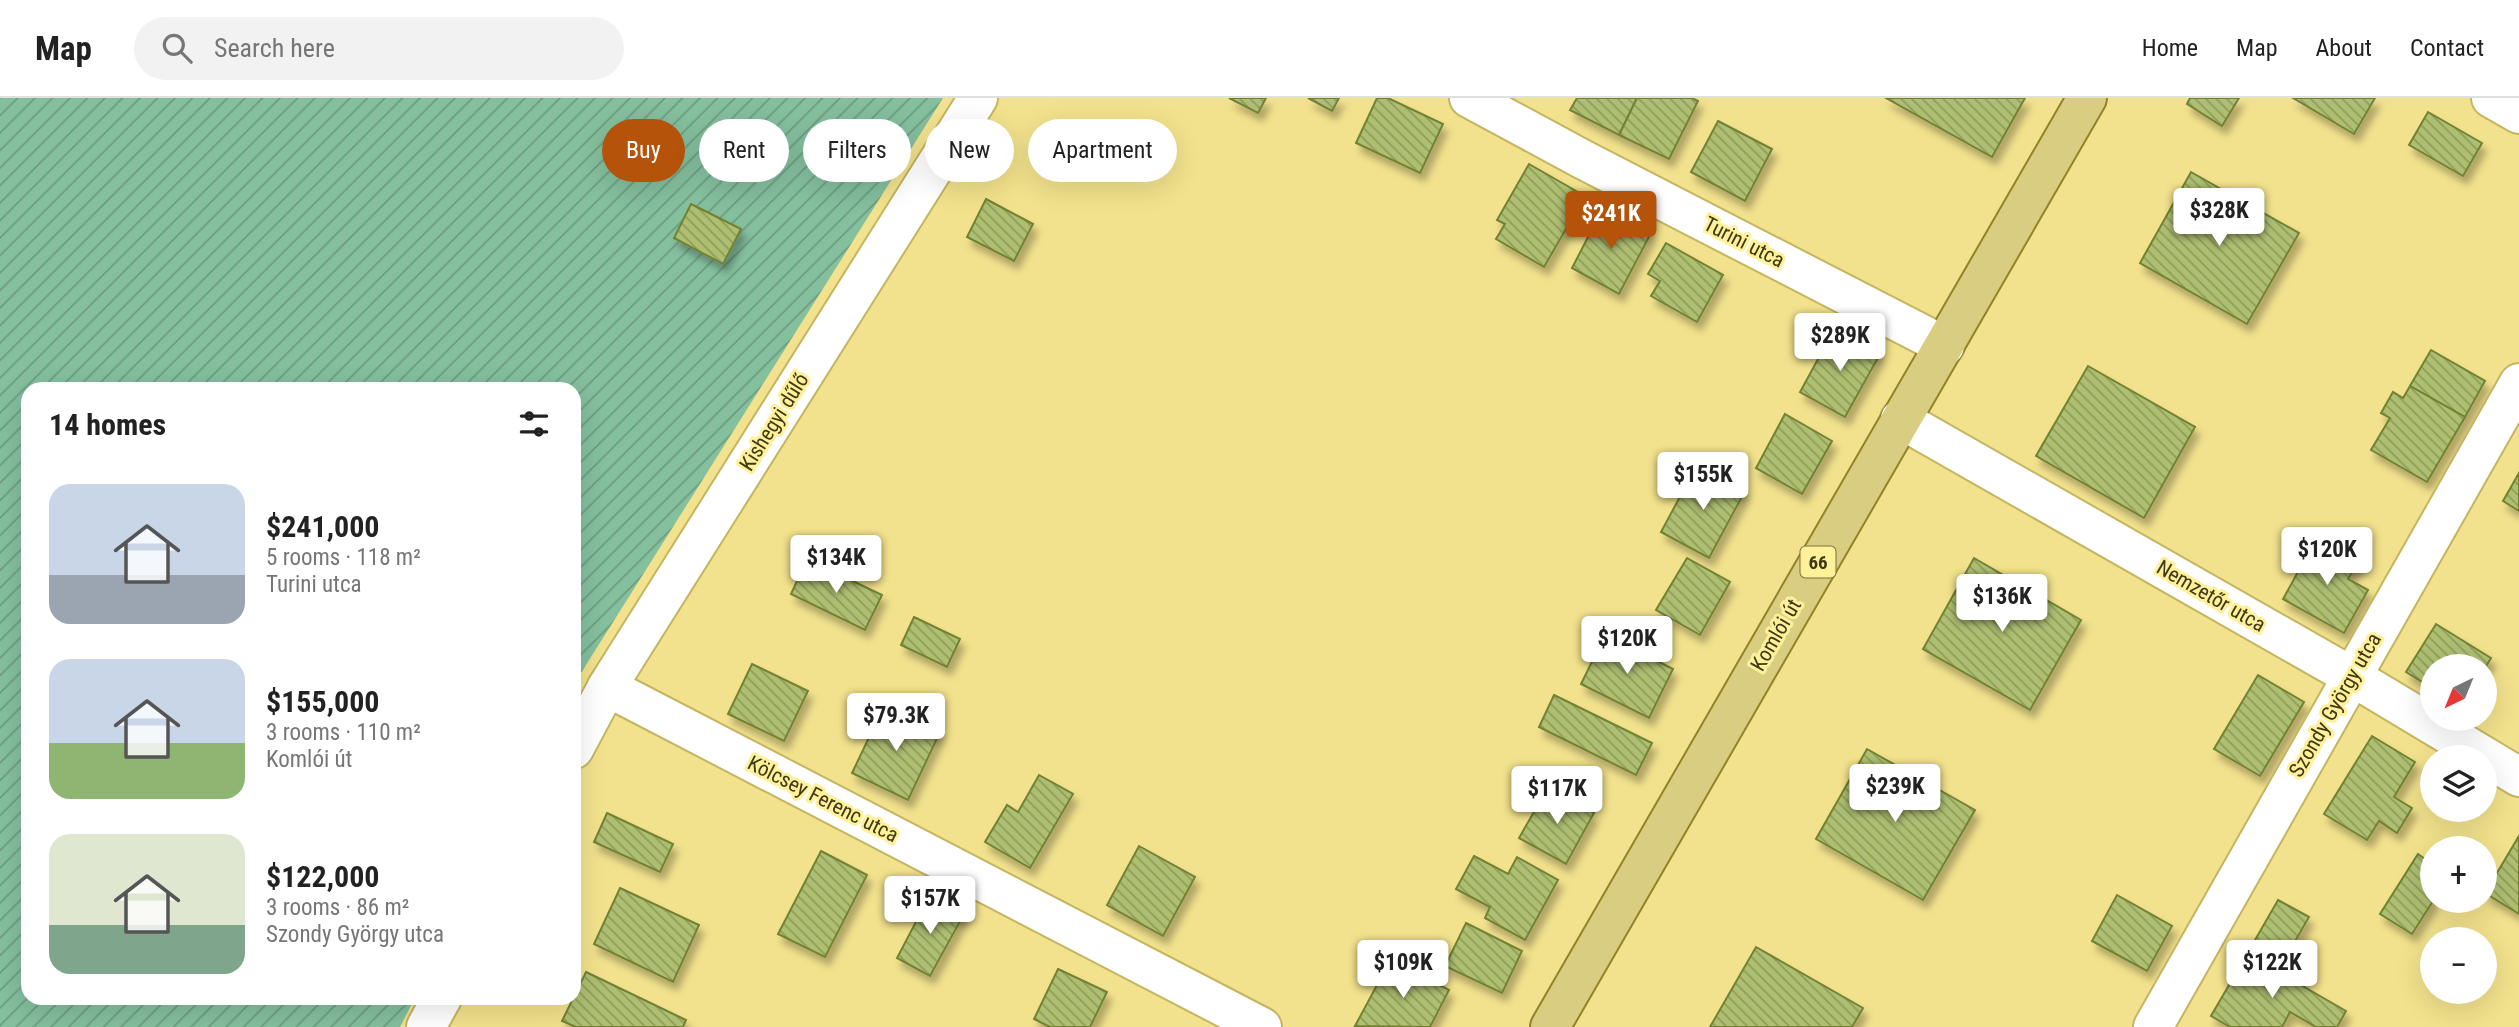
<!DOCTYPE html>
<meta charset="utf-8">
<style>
body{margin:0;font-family:"Roboto Condensed",sans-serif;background:#f2f2f2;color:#222;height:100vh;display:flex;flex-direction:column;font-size:26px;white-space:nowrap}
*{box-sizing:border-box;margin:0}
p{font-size:23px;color:#767676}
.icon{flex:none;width:38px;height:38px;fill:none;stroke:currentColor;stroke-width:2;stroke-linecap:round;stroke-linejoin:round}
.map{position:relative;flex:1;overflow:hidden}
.panel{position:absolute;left:21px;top:284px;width:560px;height:623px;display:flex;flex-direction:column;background:#fff;border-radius:21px;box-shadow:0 7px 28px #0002}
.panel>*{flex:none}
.guide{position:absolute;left:602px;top:21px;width:665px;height:63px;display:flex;gap:14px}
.needle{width:46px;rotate:223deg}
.controls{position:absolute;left:2420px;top:556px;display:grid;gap:14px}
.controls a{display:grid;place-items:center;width:77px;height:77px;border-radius:50%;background:#fff;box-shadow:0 7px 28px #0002;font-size:35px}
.price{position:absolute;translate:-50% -60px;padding:0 16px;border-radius:7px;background:#fff;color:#222;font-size:23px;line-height:46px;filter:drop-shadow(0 2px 4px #0008)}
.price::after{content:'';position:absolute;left:50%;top:42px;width:21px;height:16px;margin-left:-10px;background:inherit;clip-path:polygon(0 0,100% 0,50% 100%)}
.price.current{background:#b45309;color:#fff}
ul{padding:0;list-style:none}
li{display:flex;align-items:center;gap:21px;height:175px;padding:0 28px}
li span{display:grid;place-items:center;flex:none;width:196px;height:140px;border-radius:21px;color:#555}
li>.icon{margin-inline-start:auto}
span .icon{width:84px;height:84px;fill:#fffc;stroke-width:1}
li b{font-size:30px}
h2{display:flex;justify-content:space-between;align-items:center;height:84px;padding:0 28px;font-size:30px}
.chip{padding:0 24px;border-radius:32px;background:#fff;box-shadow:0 7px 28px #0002;font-size:24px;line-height:63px}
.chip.current{background:#b45309;color:#fff}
header{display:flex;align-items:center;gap:42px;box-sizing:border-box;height:98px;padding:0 35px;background:#fff;border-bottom:2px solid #e0e0e0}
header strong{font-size:33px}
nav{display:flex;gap:38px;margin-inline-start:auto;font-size:24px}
.search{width:490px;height:63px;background:#f2f2f2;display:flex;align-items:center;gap:18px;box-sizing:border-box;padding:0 24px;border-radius:38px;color:#767676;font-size:26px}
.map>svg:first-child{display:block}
.garden{fill:url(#garden-furrows)}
.building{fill:url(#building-back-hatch);stroke:#728231;stroke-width:2;filter:url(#shadow)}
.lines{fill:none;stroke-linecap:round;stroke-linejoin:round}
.street-casing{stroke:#c4b560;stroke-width:42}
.primary-casing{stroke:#938325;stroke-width:42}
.street{stroke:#fff;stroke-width:38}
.primary{stroke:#d9cd82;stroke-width:38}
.labels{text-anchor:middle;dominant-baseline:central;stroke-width:6;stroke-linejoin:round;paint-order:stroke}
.shield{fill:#fff09a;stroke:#79703d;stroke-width:2}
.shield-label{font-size:19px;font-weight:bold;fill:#3f3915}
.street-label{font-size:21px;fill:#3f3915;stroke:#fff09a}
</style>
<header>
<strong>Map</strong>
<div class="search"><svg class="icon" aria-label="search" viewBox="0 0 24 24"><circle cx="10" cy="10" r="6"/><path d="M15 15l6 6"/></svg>Search here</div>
<nav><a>Home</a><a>Map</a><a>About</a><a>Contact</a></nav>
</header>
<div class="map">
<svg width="2519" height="929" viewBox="0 0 2519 929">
<defs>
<pattern id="garden-furrows" width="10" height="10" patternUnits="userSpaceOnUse" patternTransform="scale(1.75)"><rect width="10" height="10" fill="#84bf9e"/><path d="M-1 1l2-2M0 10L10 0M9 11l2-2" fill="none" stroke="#6d9c80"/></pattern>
<pattern id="building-back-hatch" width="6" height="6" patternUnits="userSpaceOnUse" patternTransform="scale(1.75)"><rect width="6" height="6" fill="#aebf72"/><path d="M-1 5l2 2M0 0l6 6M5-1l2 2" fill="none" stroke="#8f9c5c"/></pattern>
<filter id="shadow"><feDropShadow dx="4.5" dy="8" stdDeviation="3.5" flood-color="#0004"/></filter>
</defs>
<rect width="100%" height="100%" fill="#f2e28d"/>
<polygon class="garden" points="0,0 943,0 574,586 574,290 28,290 28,900 415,900 400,929 0,929"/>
<g class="building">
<polygon points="1229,0 1266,0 1258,15"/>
<polygon points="1308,0 1339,0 1332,13"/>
<polygon points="1377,0 1388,0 1443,26 1420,75 1356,45"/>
<polygon points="1577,0 1637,0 1619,37 1570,12"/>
<polygon points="1637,0 1692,0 1698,3 1669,61 1619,37"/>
<polygon points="1886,0 2025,0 1992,59"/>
<polygon points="2190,0 2239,0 2222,28 2187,6"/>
<polygon points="2293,0 2375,0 2354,36"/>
<polygon points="2428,14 2482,45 2463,78 2409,47"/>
<polygon points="1718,23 1772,51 1745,103 1691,74"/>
<polygon points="1529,66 1585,98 1544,169 1496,141 1505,126 1497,122"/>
<polygon points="2191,74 2299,135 2247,226 2140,165"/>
<polygon points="986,101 1033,126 1014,163 967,139"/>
<polygon points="691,106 741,131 723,166 674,140"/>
<polygon points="1603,110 1651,135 1619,196 1572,170"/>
<polygon points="1666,145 1723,177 1697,224 1651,198 1660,183 1648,176"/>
<polygon points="1835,230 1880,256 1845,319 1800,294"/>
<polygon points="2431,252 2485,283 2465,319 2410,288"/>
<polygon points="2088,268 2195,329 2144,420 2036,358"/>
<polygon points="2410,288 2465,319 2427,384 2371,352 2390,320 2381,315 2393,294 2403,300"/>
<polygon points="1785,316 1832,343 1802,396 1756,370"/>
<polygon points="1697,367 1745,393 1709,460 1661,434"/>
<polygon points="2519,375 2519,413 2503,403"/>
<polygon points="2316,441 2358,465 2348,481 2368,492 2344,535 2283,501"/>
<polygon points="1687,460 1730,484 1700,537 1656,512"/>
<polygon points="1974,460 2081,522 2030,612 1923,551"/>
<polygon points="807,461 882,497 865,532 791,496"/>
<polygon points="914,519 960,541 947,569 901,547"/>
<polygon points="2436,526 2491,560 2485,570 2432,569 2432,590 2406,574"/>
<polygon points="1605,537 1673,571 1649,620 1581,586"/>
<polygon points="752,566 808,593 784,643 728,616"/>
<polygon points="2258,577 2304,604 2260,678 2214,651"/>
<polygon points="1554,597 1652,645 1636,677 1539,629"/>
<polygon points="884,608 940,634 908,702 852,675"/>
<polygon points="2372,638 2415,664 2394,699 2412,710 2397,735 2379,723 2367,742 2324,716"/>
<polygon points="1867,651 1975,712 1923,802 1816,741"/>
<polygon points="1039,677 1073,696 1030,770 985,744 1007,707 1018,714"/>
<polygon points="1548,689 1594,715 1566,766 1519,740"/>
<polygon points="607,715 673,746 660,774 594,744"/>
<polygon points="2519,738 2519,816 2485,795"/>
<polygon points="1139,748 1195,779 1163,838 1107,807"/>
<polygon points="821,753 867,777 825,859 778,836"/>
<polygon points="2418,756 2432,766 2433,803 2412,836 2380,816"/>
<polygon points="1474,758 1508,776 1517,759 1558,782 1525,842 1485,820 1490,809 1456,791"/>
<polygon points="620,790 699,827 673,884 594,846"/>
<polygon points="930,797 964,816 930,878 897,860"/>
<polygon points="2117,797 2172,828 2147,873 2092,843"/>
<polygon points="2278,802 2309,819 2286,859 2301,867 2292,882 2247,856"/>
<polygon points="1466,825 1522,853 1502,895 1445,868"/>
<polygon points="1756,849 1863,910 1852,929 1710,929"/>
<polygon points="2247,856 2346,913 2337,929 2316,929 2290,914 2282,929 2230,929 2211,918"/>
<polygon points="1391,861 1449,892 1430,929 1355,928"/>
<polygon points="1058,871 1107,894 1090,929 1050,929 1034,921"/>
<polygon points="586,874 686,922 683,929 576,929 562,923"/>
</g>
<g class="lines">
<g class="street-casing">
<g id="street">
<polyline points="1469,0 1582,61 1945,248"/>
<polyline points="2491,0 2519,16"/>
<polyline points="1900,321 2351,578 2519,679"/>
<polyline points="607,589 1262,929"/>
<polyline points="574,651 607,589 978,0"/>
<polyline points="426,929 442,900"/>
<polyline points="2153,929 2519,285"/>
</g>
</g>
<g class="primary-casing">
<polyline id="primary" points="1550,929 2087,0"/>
</g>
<use href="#street" class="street"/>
<use href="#primary" class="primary"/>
</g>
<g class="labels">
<rect class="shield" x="1800.5" y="448.5" width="35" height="31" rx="5"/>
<g class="shield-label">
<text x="1818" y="464">66</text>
</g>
<g class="street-label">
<text transform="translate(1744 144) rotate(27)">Turini utca</text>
<text transform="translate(774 324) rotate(-58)">Kishegyi dűlő</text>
<text transform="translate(2211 498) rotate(30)">Nemzetőr utca</text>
<text transform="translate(1776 537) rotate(-60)">Komlói út</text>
<text transform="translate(2335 607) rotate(-60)">Szondy György utca</text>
<text transform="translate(823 701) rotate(27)">Kölcsey Ferenc utca</text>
</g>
</g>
</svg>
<div class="controls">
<a><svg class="needle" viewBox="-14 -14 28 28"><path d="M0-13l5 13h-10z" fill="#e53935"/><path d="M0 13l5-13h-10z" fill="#767676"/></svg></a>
<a><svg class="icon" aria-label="layers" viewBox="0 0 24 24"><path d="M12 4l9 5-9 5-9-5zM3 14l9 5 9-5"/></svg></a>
<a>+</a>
<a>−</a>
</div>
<b class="price" style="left:2219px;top:150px">$328K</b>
<b class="price current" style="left:1611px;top:153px">$241K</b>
<b class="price" style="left:1840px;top:275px">$289K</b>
<b class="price" style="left:1703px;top:414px">$155K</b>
<b class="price" style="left:2327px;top:489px">$120K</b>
<b class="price" style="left:836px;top:497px">$134K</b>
<b class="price" style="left:2002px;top:536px">$136K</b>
<b class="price" style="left:1627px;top:578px">$120K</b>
<b class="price" style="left:896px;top:655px">$79.3K</b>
<b class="price" style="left:1895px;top:726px">$239K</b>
<b class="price" style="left:1557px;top:728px">$117K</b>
<b class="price" style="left:930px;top:838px">$157K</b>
<b class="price" style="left:1403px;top:902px">$109K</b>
<b class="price" style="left:2272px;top:902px">$122K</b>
<div class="guide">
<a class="chip current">Buy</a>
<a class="chip">Rent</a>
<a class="chip">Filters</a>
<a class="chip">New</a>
<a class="chip">Apartment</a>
</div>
<section class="panel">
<h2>14 homes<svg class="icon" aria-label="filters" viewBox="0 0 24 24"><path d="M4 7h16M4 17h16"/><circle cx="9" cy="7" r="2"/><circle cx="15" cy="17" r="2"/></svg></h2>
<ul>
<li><span style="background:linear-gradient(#c9d6e8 65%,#9aa5b1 0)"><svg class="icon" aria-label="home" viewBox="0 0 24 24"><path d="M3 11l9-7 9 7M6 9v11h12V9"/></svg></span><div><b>$241,000</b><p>5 rooms · 118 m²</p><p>Turini utca</p></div></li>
<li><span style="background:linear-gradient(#c9d6e8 60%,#8fb573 0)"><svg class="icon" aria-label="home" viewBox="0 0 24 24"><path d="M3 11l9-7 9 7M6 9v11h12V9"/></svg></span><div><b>$155,000</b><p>3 rooms · 110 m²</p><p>Komlói út</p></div></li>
<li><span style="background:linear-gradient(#dfe7d0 65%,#7fa58c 0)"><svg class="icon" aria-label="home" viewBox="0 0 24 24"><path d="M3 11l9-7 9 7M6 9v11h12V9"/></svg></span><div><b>$122,000</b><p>3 rooms · 86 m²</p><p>Szondy György utca</p></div></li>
</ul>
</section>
</div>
